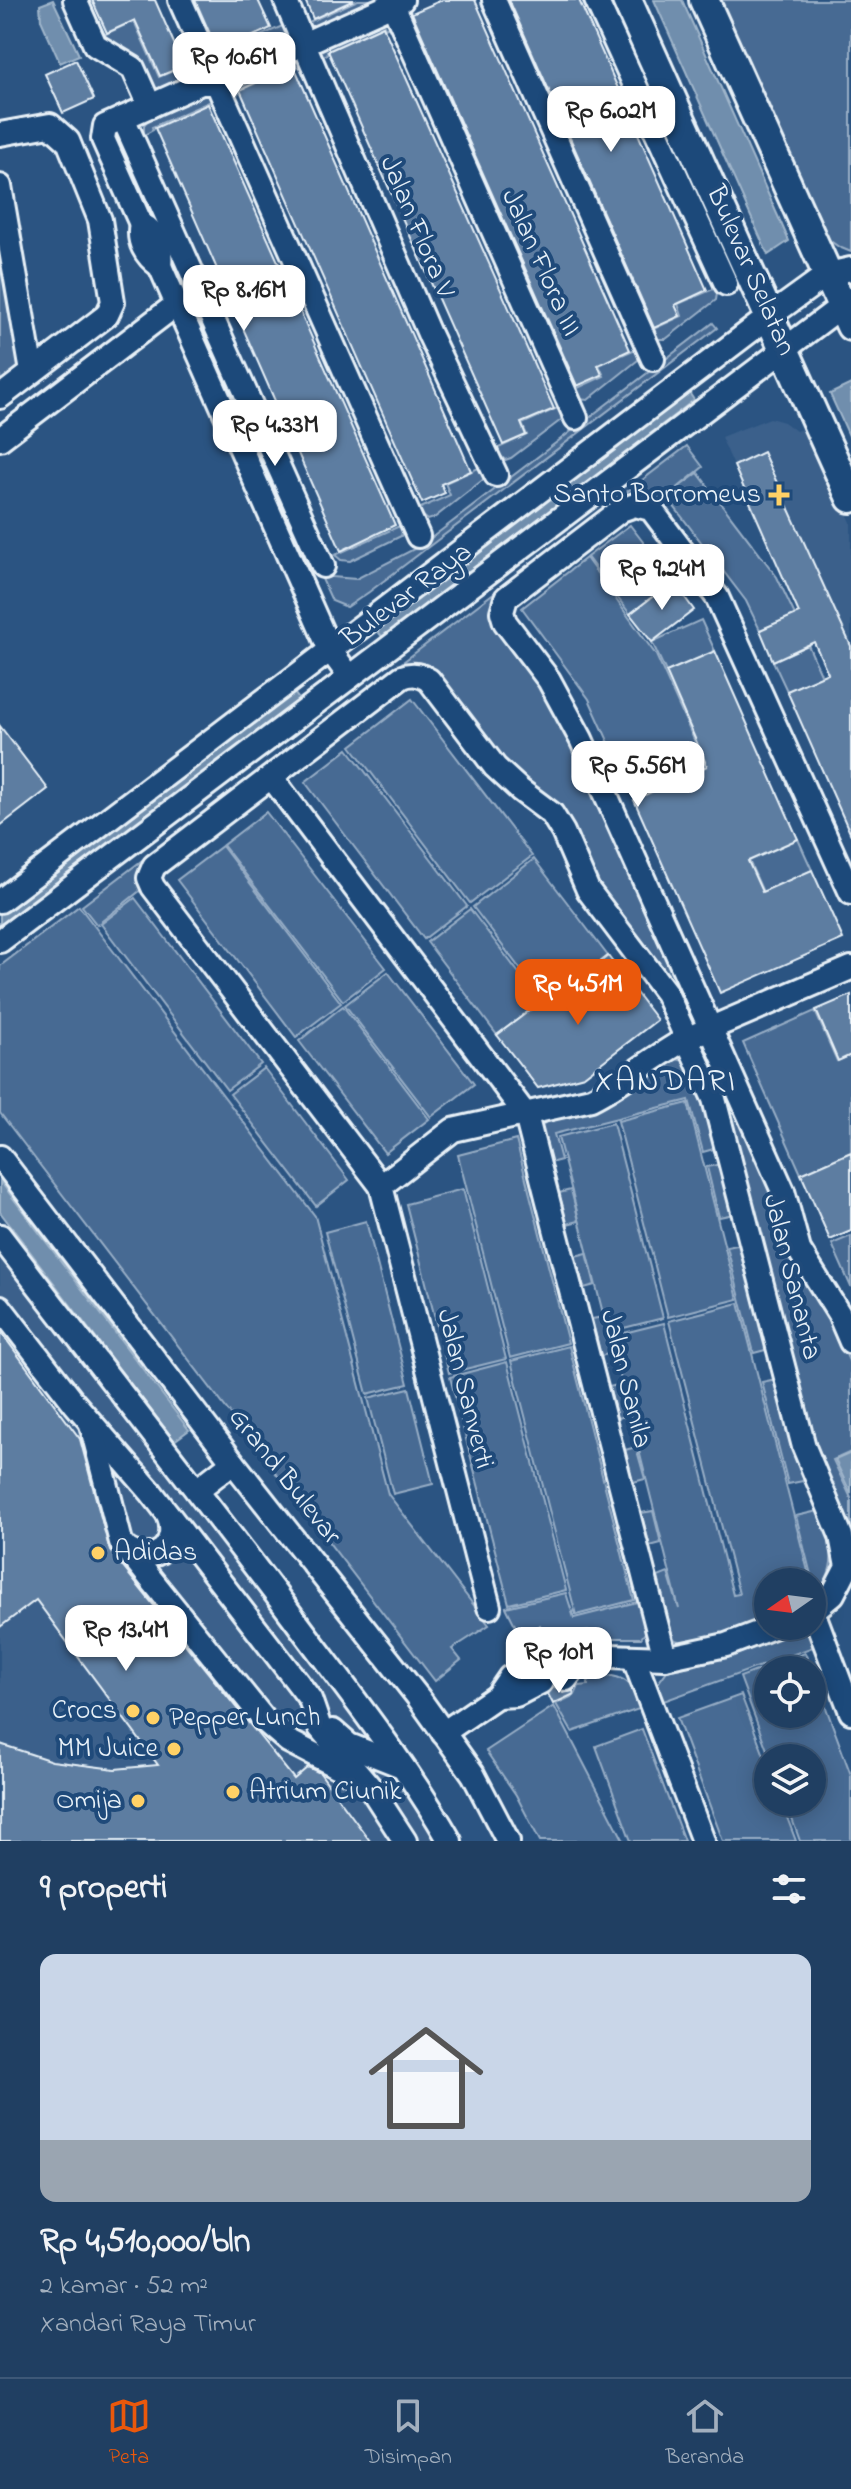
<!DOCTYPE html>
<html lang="id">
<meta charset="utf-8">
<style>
body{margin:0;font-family:"Indie Flower",sans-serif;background:#284668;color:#f1f3f6;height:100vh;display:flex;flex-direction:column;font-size:30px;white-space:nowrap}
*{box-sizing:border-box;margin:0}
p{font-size:26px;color:#a2afbe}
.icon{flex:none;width:44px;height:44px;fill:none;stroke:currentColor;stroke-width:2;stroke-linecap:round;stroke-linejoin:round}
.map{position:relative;height:1841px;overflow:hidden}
.drawer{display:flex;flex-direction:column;background:#203f62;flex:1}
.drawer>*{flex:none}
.needle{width:52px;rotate:256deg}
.buttons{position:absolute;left:754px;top:1568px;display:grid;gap:16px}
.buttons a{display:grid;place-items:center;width:72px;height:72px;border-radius:50%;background:#203f62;box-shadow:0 4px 20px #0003,0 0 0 2px #3d5877;font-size:40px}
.price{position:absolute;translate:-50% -68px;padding:0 18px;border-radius:16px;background:#fff;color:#222;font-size:26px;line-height:52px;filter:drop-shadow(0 2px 4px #0008)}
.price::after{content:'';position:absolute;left:50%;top:48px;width:24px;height:18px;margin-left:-12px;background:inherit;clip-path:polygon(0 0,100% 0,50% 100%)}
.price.on{background:#ea580c;color:#fff}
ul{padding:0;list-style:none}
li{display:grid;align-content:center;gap:16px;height:424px;padding:0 40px}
li span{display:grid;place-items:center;height:248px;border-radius:16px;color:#555}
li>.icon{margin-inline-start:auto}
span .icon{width:144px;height:144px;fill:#fffc;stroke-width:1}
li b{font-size:34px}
h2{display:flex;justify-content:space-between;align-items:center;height:96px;padding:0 40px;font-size:34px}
.tab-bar{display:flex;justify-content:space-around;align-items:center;height:112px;border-top:2px solid #3d5877;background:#203f62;font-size:22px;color:#a2afbe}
.tab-bar a{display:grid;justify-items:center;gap:4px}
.tab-bar .on{color:#ea580c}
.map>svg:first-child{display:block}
.built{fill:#3a608b}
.green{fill:#476b93;stroke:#98aec6;stroke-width:2}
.water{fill:#708ead;stroke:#a0b6cb;stroke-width:2}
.building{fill:#5d7da1;stroke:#e8f1f8;stroke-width:2}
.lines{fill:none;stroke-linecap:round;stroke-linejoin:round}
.minor-tunnel{stroke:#476c94;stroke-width:22;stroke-dasharray:22 11;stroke-linecap:butt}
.minor-casing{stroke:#e8f1f8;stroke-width:28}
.major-casing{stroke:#e8f1f8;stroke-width:34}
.minor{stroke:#1f4a7a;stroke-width:22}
.major{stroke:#1f4a7a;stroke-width:28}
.poi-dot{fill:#ffd166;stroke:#1f4a7a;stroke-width:3}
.labels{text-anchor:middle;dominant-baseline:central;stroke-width:8;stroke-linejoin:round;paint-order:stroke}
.street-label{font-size:28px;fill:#e8f1f8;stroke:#1f4a7a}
.poi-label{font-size:28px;fill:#e8f1f8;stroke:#1f4a7a;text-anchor:end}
.quarter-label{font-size:32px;letter-spacing:2px;fill:#e8f1f8;stroke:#1f4a7a}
</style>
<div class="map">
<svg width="851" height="1841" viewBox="0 0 851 1841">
<rect width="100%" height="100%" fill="#2b5482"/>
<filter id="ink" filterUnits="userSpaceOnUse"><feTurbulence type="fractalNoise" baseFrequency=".0125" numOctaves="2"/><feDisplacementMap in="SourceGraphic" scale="16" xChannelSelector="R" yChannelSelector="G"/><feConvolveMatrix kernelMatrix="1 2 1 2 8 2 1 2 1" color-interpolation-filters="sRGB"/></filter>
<g filter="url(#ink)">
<g class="built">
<polygon points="770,418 784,422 796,431 808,426 851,522 851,728 721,437"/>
<polygon points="0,1250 428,1820 437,1841 0,1841"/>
</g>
<g class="green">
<polygon points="358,0 376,0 311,31 302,25"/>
<polygon points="713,0 851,0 851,252 839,247 822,235"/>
<polygon points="382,18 391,25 385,28 384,25 327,51 328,54 318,58 318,49"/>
<polygon points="134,21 159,77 198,60 196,73 157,89 99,37"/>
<polygon points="287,24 289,40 224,70 213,57"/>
<polygon points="297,58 302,64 297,67 295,64 239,90 239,93 230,97 230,88"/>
<polygon points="207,94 216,102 211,104 209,102 152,127 153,130 144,135 144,125 148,120"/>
<polygon points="0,234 23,369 0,387"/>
<polygon points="718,287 716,300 666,339 656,339 649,331 682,316 678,304"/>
<polygon points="713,323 717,328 369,592 347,607 332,601 312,557 332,577 356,579 422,545"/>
<polygon points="640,347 638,360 588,400 578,399 571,391 604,376 599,365"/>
<polygon points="562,406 561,420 511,458 505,460 494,450 527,435 522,424"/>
<polygon points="687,446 703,467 675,490 698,473 777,577 795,615 760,630 746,601 666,496 657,503 653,500 504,590 541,685 572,742 692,1012 690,1013 686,1012 606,898 572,828 555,804 513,771 422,666 97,925 82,906"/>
<polygon points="485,465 484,479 434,518 428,520 416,510 450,495 445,483"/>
<polygon points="404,524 401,536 350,561 341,560 335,555"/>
<polygon points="630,525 673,581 630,614 587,557"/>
<polygon points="586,558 656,655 705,764 633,796 589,699 522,608"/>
<polygon points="701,620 715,651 666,672 652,642"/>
<polygon points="808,645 822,676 787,691 773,661"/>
<polygon points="412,699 532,856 470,903 351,746"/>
<polygon points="348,749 467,906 424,939 305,782"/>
<polygon points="266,812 386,968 343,1001 223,845"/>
<polygon points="798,839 812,870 763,892 749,861"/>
<polygon points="222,846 341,1003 296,1037 177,880"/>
<polygon points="534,859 608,956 546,1003 473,907"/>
<polygon points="135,898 261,1064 227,1090 101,924"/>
<polygon points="79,906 315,1216 388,1494 489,1625 452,1649 461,1660 435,1681 0,1113 0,966"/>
<polygon points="470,909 541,1002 497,1035 427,942"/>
<polygon points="388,972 474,1084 431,1117 345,1005"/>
<polygon points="343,1006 429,1119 385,1153 299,1041"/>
<polygon points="815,1011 837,1061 851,1055 851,1152 801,1174 743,1043"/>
<polygon points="711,1057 774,1194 790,1254 825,1309 851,1365 851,1452 833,1460 851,1498 851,1529 822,1471 813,1444 708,1060"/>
<polygon points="671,1058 685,1061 704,1101 717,1148 703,1152 689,1100 554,1134 561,1160 550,1163 541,1128 546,1120 603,1105"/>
<polygon points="264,1068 349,1180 316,1206 230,1094"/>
<polygon points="688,1103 738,1299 668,1317 618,1121"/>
<path d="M 613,1123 L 663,1318 L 608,1332 L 608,1337 L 664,1323 L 733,1595 L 739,1594 L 669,1321 L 739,1303 L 809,1575 L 781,1582 L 768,1582 L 768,1616 C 744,1624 698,1650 675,1640 L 672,1634 L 658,1577 L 668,1573 L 679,1609 L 630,1415 L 617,1418 L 609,1387 L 622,1384 L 614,1352 L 601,1356 L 592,1319 L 603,1317 L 607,1329 L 558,1137 Z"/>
<polygon points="516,1140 568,1343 510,1358 458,1155"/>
<polygon points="721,1164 734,1214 719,1217 707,1167"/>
<polygon points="0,1169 125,1333 144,1370 0,1181"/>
<polygon points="463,1189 506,1359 449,1373 406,1204"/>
<polygon points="571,1190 579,1221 567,1224 559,1193"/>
<polygon points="366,1221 408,1384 367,1394 325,1232"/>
<polygon points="851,1236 851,1287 832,1244"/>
<polygon points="742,1244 769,1349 754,1353 727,1247"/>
<polygon points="587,1253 595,1285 584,1288 575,1256"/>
<polygon points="569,1346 634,1600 576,1615 511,1361"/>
<polygon points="507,1362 566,1590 509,1604 450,1377"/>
<polygon points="776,1379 804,1477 803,1481 788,1484 762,1382"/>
<polygon points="409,1388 433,1484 393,1494 368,1398"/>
<polygon points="636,1447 645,1479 633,1482 625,1450"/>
<polygon points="653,1511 661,1543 650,1546 641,1513"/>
<path d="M 818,1511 C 835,1537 839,1576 812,1595 L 812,1582 L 786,1582 L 811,1575 L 796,1516 Z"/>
<polygon points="635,1581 649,1628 641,1638 598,1638 592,1631 546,1636 540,1625 520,1635 506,1607 566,1593 574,1618 637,1602 632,1583"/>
<polygon points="797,1631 806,1631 813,1637 816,1646 661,1702 656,1686 667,1671 730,1657"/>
<polygon points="805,1653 812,1670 768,1670 768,1714 812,1714 812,1670 851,1775 851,1841 800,1841 786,1802 812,1802 812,1758 770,1758 740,1677"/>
<path d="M 612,1676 C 631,1679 636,1692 642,1708 L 572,1732 L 556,1704 L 575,1695 L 579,1686 L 588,1685 L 588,1681 Z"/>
<polygon points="741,1695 768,1766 768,1802 781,1802 796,1841 723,1841 677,1718"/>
<polygon points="554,1706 624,1841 540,1841 516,1795 486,1751"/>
<polygon points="642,1729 684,1841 631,1841 596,1746"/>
</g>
<g class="water">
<polygon points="53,0 79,55 60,63 41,20 40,5"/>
<polygon points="654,0 682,0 789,241 768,255"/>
<polygon points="851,384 851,440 830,394"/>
<polygon points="686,388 694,400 384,639 375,628"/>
<polygon points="292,690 301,702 0,930 0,912"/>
<polygon points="0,1181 189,1430 174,1441 0,1212"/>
<polygon points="851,1453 851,1494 835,1460"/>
</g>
<g class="building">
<polygon points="92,0 155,0 184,66 160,76 135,20 107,33"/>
<polygon points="195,0 258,0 271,28 218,52"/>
<polygon points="305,0 354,0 313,19"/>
<polygon points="442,0 475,0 630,350 598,365 602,375 577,386 412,13"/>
<polygon points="509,0 579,0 707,290 675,305 680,316 654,328"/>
<polygon points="383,26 554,409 521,423 526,435 503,445 328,51"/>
<polygon points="76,60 94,99 63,113 45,74"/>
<polygon points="294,66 471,471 441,484 445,493 422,503 240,90"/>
<polygon points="208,104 395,525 341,551 155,128"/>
<polygon points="763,452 851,646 851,835 787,691 828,673 814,642 773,661 760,630 799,613 734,466"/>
<polygon points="673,581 694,610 652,642 630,614"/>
<polygon points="715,651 798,839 748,861 762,892 812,870 843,939 720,993 634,800 707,766 666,672"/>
<polygon points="0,726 48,789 0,826"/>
<polygon points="608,956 657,1020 584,1076 538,1088 497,1035 541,1002 544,1006"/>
<polygon points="851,995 851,1055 838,1061 816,1010"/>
<polygon points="851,1152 851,1231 830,1240 801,1174"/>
<polygon points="0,1331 80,1439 110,1551 294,1779 308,1767 320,1773 370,1841 0,1841 0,1744 52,1761 115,1769 158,1765 36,1600 0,1627"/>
<polygon points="539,1627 547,1642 540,1653 533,1650 526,1652 518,1637"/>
<polygon points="554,1686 563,1693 573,1691 574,1694 553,1704 548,1694"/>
</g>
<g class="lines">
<polyline class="minor-tunnel" points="528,1656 549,1645"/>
<g class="minor-casing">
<g id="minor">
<polyline points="75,0 95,45 133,68 150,106"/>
<polyline points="180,0 418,536"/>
<polyline points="285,0 430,336 496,475"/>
<polyline points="391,0 576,418"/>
<polyline points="494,0 653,359"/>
<polyline points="596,0 726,284"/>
<polyline points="123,118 323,566"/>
<polyline points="0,134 50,125 68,141 100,220 113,302 107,315 0,397"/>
<polyline points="0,186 32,372"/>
<polyline points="141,224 103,139 105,126 201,83 216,83 402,0"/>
<path d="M 141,224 C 157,232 162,248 160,266 C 145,256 137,241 141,224 Z"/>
<polyline points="160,266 330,650 350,677"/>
<polyline points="0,439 177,304"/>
<polyline points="272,778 526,1115 665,1658"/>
<polyline points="851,893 717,597 651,509 635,505 621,510 506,598 502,612 505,622 549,680 581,739 783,1191 799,1250 839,1314 851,1342"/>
<polyline points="0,901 770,316 828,274 851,269"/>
<polyline points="0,941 851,299"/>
<polyline points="0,1157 233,1462 418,1697 473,1774 508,1841"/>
<path d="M 381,1186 L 453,1130 L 591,1099 C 625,1082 654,1056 688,1038 L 851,968"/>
<path d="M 0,1236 C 97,1363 197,1489 293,1617 C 347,1690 405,1762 450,1841"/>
<polyline points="0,1307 75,1404 151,1492 301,1687 310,1699 320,1728 370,1787 405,1841"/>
<polyline points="91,1424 121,1542 267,1723 288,1741 348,1772"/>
<polyline points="197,1490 233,1462"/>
<path d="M 128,1550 C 157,1566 180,1544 168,1514"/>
<path d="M 489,1607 L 381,1186 L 153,887 L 149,878 L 154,866 L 402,677 C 412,673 420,674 429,680 L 495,767 L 520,790 L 552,814 L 563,832 L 588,890 L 666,993 L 714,1099 L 804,1447 L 841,1536 L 847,1567 L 833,1594 L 812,1612"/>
<polyline points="813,1611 851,1712"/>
<polyline points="554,1654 665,1658 726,1645 776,1626"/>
<polyline points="634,1659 703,1841"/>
<polyline points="566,1679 581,1660"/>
<polyline points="497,1696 516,1695 541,1682"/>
<polyline points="333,1731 349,1745 402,1766"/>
<polyline points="443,1733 497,1696 510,1677 532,1664"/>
</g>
</g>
<g class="major-casing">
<g id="major">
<polyline points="627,0 851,498"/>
<polyline points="704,0 851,326"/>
</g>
</g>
<use href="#minor" class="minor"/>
<use href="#major" class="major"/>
</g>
</g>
<g class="poi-dot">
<path d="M775 483h8v8h8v8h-8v8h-8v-8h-8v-8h8z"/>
<circle cx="98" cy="1553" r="8"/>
<circle cx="133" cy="1711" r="8"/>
<circle cx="153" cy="1718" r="8"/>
<circle cx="174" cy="1749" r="8"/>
<circle cx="233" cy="1792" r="8"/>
<circle cx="138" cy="1801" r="8"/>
</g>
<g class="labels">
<g class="street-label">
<text transform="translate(416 227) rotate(67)">Jalan Flora V</text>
<text transform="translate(540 263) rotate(66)">Jalan Flora III</text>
<text transform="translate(750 271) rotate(66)">Bulevar Selatan</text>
<text transform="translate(407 596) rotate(-37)">Bulevar Raya</text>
<text transform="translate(791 1277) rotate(76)">Jalan Sananta</text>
<text transform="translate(625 1379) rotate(76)">Jalan Sanila</text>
<text transform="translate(464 1389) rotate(76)">Jalan Sanverti</text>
<text transform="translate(284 1477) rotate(52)">Grand Bulevar</text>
</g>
<g class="poi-label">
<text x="761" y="495">Santo Borromeus</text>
<text x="114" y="1553" text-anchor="start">Adidas</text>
<text x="117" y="1711">Crocs</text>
<text x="169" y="1718" text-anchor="start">Pepper Lunch</text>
<text x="158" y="1749">MM Juice</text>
<text x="249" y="1792" text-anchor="start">Atrium Ciunik</text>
<text x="122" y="1801">Omija</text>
</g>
<g class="quarter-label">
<text x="666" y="1082">XANDARI</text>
</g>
</g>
</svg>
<div class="buttons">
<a><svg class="needle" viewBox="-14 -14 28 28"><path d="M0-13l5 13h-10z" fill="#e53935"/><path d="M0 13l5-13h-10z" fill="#a2afbe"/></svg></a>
<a><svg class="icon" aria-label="locate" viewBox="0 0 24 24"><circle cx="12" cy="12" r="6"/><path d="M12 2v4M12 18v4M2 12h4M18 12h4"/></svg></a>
<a><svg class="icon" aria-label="layers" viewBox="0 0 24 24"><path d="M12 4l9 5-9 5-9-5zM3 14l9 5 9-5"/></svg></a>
</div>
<b class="price" style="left:234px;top:100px">Rp 10.6M</b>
<b class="price" style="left:611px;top:154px">Rp 6.02M</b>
<b class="price" style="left:244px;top:333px">Rp 8.16M</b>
<b class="price" style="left:275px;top:468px">Rp 4.33M</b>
<b class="price" style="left:662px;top:612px">Rp 9.24M</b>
<b class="price" style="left:638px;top:809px">Rp 5.56M</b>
<b class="price on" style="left:578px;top:1027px">Rp 4.51M</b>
<b class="price" style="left:126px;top:1673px">Rp 13.4M</b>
<b class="price" style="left:559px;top:1695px">Rp 10M</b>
</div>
<section class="drawer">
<h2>9 properti<svg class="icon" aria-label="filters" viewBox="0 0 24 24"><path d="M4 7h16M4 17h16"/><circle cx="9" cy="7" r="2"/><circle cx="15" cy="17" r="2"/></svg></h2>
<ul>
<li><span style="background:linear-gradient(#c9d6e8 75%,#9aa5b1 0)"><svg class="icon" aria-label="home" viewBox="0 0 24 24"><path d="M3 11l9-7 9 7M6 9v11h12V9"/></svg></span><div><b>Rp 4,510,000/bln</b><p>2 kamar · 52 m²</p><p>Xandari Raya Timur</p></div></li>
</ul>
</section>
<nav class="tab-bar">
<a class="on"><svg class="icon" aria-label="map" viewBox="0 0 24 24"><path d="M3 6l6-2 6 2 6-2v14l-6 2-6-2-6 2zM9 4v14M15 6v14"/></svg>Peta</a>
<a><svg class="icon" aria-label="saved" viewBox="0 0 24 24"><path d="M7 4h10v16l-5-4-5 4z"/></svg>Disimpan</a>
<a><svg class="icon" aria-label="home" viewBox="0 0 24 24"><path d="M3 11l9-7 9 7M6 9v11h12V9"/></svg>Beranda</a>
</nav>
